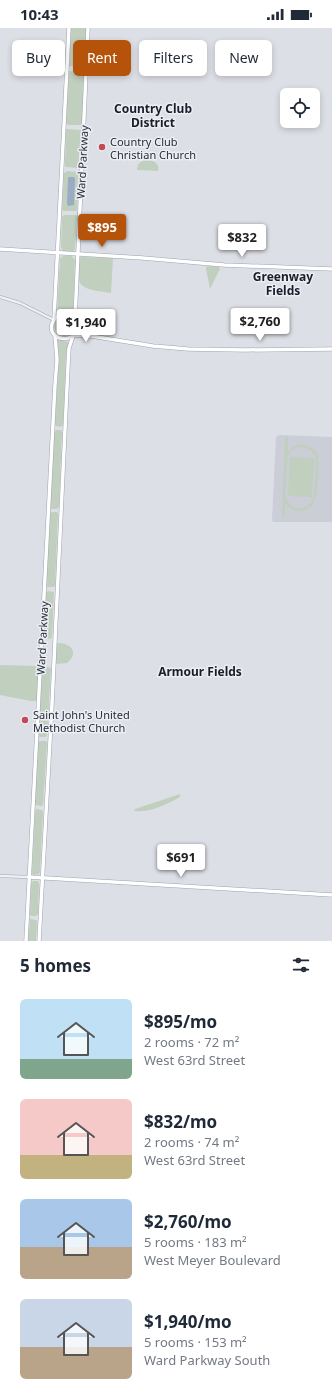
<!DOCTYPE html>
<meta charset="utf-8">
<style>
body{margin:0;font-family:"Noto Sans",sans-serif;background:#f2f2f3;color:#1f2937;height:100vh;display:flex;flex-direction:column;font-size:15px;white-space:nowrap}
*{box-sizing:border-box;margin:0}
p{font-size:13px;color:#747a83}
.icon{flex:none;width:22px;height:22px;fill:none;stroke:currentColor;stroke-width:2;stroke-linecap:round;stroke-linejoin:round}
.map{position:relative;height:913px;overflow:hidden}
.drawer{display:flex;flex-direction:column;background:#fff;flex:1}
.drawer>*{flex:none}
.guide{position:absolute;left:12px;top:12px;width:308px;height:36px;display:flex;gap:8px}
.controls{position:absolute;left:280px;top:60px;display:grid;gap:8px}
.controls a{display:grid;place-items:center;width:40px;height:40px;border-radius:6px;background:#fff;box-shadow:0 2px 6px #0003;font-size:20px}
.price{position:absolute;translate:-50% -34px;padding:0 9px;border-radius:4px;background:#fff;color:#222;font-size:13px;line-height:26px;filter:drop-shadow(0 1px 2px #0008)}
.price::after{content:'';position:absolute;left:50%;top:24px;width:12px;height:9px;margin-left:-6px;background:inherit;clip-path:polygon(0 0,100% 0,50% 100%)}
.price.selected{background:#b45309;color:#fff}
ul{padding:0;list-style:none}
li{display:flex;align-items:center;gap:12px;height:100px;padding:0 20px}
li span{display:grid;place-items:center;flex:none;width:112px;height:80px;border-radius:6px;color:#555}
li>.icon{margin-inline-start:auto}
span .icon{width:48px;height:48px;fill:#fffc;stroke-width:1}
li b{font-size:17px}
h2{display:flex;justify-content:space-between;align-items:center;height:48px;padding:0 20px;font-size:17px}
.chip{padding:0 14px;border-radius:6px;background:#fff;box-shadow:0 2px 6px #0003;font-size:14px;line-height:36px}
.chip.selected{background:#b45309;color:#fff}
.status{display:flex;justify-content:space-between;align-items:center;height:28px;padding:0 20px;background:#fff;direction:ltr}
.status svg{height:11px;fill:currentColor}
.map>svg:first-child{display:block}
.built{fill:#cbced7}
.green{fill:#c1cfbe;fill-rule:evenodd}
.water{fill:#9aabc4}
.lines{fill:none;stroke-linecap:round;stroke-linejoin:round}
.minor-casing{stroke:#a3a6af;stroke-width:3.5}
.major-casing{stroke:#9da3b0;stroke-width:4.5}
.minor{stroke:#eff0f4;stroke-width:2.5}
.major{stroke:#fff;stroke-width:3.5}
.poi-dot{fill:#c34952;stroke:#eceef3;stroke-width:1.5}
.labels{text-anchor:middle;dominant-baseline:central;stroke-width:3;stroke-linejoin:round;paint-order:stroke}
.poi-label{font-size:11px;fill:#272d3b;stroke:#eceef3;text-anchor:start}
.street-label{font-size:11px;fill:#272d3b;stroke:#eceef3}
.neighbourhood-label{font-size:12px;font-weight:bold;fill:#1a1e2c;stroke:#eceef3}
</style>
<div class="status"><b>10:43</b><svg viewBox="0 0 49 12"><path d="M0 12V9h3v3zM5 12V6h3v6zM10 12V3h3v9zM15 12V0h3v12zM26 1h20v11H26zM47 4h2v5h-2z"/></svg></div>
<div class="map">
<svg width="332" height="913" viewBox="0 0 332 913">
<rect width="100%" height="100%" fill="#dddfe6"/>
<polygon class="built" points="279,407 332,409 332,494 273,494 272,492 276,409"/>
<g class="green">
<polygon points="71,0 86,0 84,38 83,39 69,38"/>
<polygon points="69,43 84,44 82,96 80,97 68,97 66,95"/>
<polygon points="66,101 81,102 78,140 66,139 65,138"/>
<path d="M 149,132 C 155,133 160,137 158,143 L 137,142 C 137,135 142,132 149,132 Z"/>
<polygon points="67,143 79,144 77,182 76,183 64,183 62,182 64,145"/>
<polygon points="64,187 76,187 77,188 75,221 73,224 63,223 61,219 62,189"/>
<polygon points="63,228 72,228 75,232 73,286 57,284 60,231"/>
<path d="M 80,229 L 113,230 L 111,265 C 83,261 73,261 80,229 Z"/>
<polygon points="209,238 219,239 220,241 210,261 206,241 206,239"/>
<circle cx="64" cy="298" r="10"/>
<polygon points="58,312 69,314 66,326 63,397 61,399 56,398 55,396 59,326 57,313"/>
<polygon points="56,402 61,402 62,404 59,479 57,481 51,481 50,479 54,404"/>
<path d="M 285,409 L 288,409 L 288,424 C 292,419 297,416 304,417 C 309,418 315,421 317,425 C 320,432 318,472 312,478 C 310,480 305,483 301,483 C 295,484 289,480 285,475 L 285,489 L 282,489 ZM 298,419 C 304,419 312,421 315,427 C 317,433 315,464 313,471 L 310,476 L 302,480 C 293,480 287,476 285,467 L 288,428 L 292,422 Z"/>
<polygon points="290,429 314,430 312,469 288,468"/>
<polygon points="52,484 57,484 58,486 55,558 53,559 47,559 46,557 50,486"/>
<polygon points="48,563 54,564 52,609 50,611 45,610 44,608 46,565"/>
<path d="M 56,615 C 70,614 80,624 67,635 L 57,636 L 55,635 Z"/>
<polygon points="0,637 37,638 39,640 37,673 31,673 0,667"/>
<polygon points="43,639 49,639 51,641 47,708 45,709 39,709 39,707 42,641"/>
<polygon points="40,713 46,713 47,715 43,777 41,778 35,777 38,714"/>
<path d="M 180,766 L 180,769 C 167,776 150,785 134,783 L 135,781 Z"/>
<polygon points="36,781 42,782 43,784 40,843 39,846 33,847 32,845 35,783"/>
<polygon points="33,853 38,853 39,855 38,886 36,888 31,888 30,886 31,856"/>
<polygon points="30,891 36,892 37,893 36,913 28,913"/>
</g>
<polygon class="water" points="69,149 74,149 75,151 74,177 68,178 67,176 68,150"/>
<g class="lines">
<g class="minor-casing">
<g id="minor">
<polyline points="0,269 20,275 54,292"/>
<polyline points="0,848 29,849"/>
</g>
</g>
<g class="major-casing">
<g id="major">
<polyline points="0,221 143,230 224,237 332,241"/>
<polyline points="54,291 69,0"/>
<path d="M 75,291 C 68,284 55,285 52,296 C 47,318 88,314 75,291 L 88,0"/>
<polyline points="77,295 94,307"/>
<polyline points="74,307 91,308 153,318 188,321 245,322 332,321"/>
<polyline points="29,849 332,867"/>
<polyline points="26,913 55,357 57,332 55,307"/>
<polyline points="39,913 52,676 68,338 69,320 73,308"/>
</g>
</g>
<use href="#minor" class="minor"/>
<use href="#major" class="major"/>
</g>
<g class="poi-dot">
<circle cx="102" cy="119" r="4"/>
<circle cx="25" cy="692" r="4"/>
</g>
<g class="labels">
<g class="poi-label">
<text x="110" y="113">Country Club<tspan x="110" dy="13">Christian Church</tspan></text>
<text x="33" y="686">Saint John's United<tspan x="33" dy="13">Methodist Church</tspan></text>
</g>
<g class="street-label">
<text transform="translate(82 134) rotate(-87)">Ward Parkway</text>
<text transform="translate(42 610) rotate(-87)">Ward Parkway</text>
</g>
<g class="neighbourhood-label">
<text x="153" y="80">Country Club<tspan x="153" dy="14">District</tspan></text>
<text x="283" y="248">Greenway<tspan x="283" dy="14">Fields</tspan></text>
<text x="200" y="643">Armour Fields</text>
</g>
</g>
</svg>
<div class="controls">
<a><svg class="icon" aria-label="locate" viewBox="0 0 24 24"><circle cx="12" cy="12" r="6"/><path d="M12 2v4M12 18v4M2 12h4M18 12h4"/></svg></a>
</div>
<b class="price selected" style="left:102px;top:220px">$895</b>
<b class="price" style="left:242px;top:230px">$832</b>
<b class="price" style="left:260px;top:314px">$2,760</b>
<b class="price" style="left:86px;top:315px">$1,940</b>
<b class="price" style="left:181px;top:850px">$691</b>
<div class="guide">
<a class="chip">Buy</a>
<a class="chip selected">Rent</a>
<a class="chip">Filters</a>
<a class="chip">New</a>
</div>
</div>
<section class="drawer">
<h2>5 homes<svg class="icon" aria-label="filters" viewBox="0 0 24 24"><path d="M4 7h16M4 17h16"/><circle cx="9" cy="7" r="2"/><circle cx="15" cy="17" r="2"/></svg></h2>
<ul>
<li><span style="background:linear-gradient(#bfe0f5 75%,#7fa58c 0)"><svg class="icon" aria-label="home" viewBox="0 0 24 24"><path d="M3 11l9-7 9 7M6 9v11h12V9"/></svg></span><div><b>$895/mo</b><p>2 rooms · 72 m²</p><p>West 63rd Street</p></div></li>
<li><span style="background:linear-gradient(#f6c9c9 70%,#c2b280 0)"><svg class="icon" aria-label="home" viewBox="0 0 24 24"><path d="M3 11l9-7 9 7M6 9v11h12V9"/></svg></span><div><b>$832/mo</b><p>2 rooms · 74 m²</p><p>West 63rd Street</p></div></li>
<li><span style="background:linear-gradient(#a9c7e8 60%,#b9a48a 0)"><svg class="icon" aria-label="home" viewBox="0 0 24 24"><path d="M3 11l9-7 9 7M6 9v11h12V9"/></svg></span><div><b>$2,760/mo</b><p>5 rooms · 183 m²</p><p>West Meyer Boulevard</p></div></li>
<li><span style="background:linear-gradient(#c9d6e8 60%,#b9a48a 0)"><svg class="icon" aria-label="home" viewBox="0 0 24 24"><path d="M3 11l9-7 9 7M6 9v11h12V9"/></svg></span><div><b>$1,940/mo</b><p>5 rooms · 153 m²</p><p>Ward Parkway South</p></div></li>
</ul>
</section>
